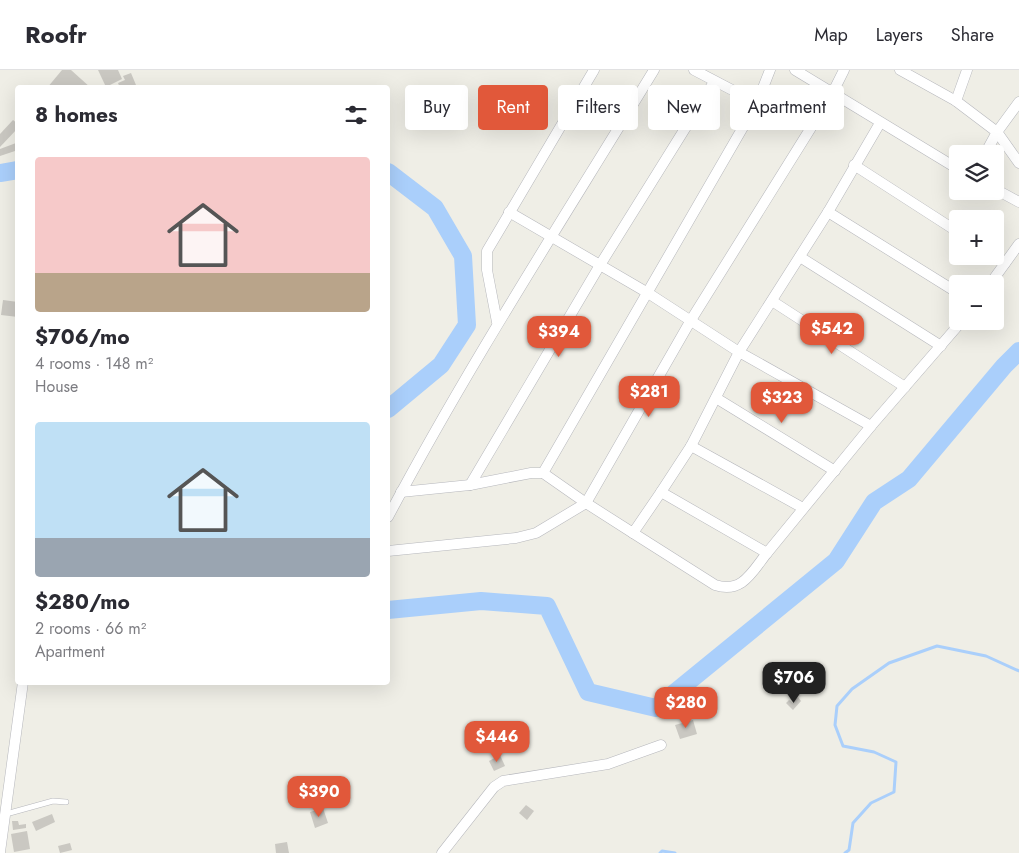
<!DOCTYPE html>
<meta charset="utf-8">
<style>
body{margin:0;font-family:Jost,sans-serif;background:#f7f7f7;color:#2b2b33;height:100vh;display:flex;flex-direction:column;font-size:19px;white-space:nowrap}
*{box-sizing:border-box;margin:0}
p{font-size:16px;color:#7c7c81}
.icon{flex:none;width:28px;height:28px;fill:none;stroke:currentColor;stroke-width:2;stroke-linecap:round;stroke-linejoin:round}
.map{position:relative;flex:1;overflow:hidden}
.panel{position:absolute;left:15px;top:15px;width:375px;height:600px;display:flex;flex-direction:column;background:#fff;border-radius:5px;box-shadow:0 5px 20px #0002}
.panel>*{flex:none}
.hud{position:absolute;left:405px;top:15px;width:475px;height:45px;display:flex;gap:10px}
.fabs{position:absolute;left:949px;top:75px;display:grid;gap:10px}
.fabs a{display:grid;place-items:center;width:55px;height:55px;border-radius:5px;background:#fff;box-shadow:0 5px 20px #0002;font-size:25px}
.price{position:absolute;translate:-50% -42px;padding:0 11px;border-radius:10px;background:#e1583a;color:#fff;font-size:16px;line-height:32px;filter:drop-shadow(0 1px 2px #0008)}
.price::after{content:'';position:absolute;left:50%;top:30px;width:15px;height:11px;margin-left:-8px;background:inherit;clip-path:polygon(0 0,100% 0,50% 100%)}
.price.active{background:#222;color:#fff}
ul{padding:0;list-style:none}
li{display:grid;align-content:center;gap:10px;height:265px;padding:0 20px}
li span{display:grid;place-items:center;height:155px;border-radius:5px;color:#555}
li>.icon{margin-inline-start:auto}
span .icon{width:90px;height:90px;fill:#fffc;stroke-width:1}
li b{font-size:21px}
h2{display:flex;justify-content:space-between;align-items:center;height:60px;padding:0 20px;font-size:21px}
.pill{padding:0 18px;border-radius:5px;background:#fff;box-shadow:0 5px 20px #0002;font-size:18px;line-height:45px}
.pill.active{background:#e1583a;color:#fff}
header{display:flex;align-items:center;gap:30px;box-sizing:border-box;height:70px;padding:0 25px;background:#fff;border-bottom:1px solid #e1e1e2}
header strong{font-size:24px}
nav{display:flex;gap:28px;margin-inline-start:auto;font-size:18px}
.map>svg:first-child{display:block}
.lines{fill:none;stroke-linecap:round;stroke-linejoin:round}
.stream{stroke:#aacffb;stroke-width:3}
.river{stroke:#aacffb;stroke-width:18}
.building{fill:#cac8c2}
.lane-casing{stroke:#b6b7bc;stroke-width:6}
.street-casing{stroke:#b6b7bc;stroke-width:11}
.lane{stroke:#fff;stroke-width:5}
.street{stroke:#fff;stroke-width:10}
</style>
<header>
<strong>Roofr</strong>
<nav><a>Map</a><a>Layers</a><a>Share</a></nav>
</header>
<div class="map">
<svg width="1019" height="783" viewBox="0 0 1019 783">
<rect width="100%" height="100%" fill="#efeee6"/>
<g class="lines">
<g class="stream">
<polyline points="660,783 662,781 675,783"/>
<polyline points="845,783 849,780 853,753 871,733 894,722 896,692 874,682 843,676 835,655 837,636 852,619 889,593 937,576 986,586 1019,601"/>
</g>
<g class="river">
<polyline points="388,102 435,138 463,186 467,255 441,295 388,339"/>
<polyline points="0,103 18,100"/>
<polyline points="388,540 481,531 547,536 588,622 656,638 836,491 874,432 909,409 1004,296 1019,281"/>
</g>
</g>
<g class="building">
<polygon points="62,0 71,0 91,18 47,18"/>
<polygon points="98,0 118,0 122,9 106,17"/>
<polygon points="131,3 136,15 130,18 120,18 118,13 125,10 123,6"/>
<polygon points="13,50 18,54 18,58 0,77 0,64"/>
<polygon points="16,73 18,80 0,86 0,79"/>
<polygon points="3,230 18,232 18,247 1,245"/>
<polygon points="798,627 801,631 793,640 786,633 789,630 793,633"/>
<polygon points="693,650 697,664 680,669 675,655"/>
<polygon points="500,685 505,696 494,701 489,691"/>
<polygon points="526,735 534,741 527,750 519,743"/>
<polygon points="323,738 328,753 315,758 310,742"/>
<polygon points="52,744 55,752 36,761 32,752"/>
<polygon points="12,751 18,751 19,755 26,754 26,758 13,760"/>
<polygon points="27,761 30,779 14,782 11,764"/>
<polygon points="287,772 289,783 276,783 275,774"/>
<polygon points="70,773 72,780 60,783 58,776"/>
</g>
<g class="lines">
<g class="lane-casing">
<polyline id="lane" points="6,744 53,731 66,732"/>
</g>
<g class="street-casing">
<g id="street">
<polyline points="694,0 757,33"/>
<polyline points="795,0 958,99"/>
<polyline points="900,0 956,31 997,62 1019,93"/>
<polyline points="956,31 967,0"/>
<polyline points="880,53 828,142 958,223"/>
<polyline points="985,84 997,62 1019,32"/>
<polyline points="854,95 958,162"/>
<polyline points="995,119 1019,132"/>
<polyline points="509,142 648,223 739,282 871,356 767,483 661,422 691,376 739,282 828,142"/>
<polyline points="995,186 1005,193"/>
<polyline points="800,187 941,276"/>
<polyline points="990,214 1019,174"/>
<polyline points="772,231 905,317"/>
<polyline points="497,252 487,200 487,181 594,0"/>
<polyline points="716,328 835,401"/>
<polyline points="871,356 962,251"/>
<polyline points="691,376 803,438"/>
<polyline points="543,403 757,33 770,0"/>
<polyline points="401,422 470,415"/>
<polyline points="661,422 633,463 586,433 543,403 531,403 470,415 600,195 714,12"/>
<path d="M 388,447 C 469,294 564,148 654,0"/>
<path d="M 633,463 L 715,515 C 742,524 752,502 767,483"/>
<polyline points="388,481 516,468 536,463 586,433 691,250 832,24 844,0"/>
<polyline points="0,782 23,612"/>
<polyline points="442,783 494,717 503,711 608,694 661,675"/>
</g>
</g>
<use href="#lane" class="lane"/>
<use href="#street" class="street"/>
</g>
</svg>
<div class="fabs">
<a><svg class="icon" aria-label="layers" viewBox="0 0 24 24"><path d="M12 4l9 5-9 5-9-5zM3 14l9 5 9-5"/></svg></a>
<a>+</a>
<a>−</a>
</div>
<b class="price" style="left:832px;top:285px">$542</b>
<b class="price" style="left:559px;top:288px">$394</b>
<b class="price" style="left:649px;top:348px">$281</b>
<b class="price" style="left:782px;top:354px">$323</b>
<b class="price active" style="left:794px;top:634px">$706</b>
<b class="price" style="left:686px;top:659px">$280</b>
<b class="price" style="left:497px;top:693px">$446</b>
<b class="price" style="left:319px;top:748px">$390</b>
<div class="hud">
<a class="pill">Buy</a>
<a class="pill active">Rent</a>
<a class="pill">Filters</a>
<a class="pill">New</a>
<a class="pill">Apartment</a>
</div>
<section class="panel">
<h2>8 homes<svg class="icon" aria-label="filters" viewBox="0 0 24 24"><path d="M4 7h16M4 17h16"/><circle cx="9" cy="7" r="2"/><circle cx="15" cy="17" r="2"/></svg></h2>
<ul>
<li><span style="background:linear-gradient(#f6c9c9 75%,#b9a48a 0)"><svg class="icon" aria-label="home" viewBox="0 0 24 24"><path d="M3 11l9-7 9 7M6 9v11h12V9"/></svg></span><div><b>$706/mo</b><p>4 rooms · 148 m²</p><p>House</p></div></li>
<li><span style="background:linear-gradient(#bfe0f5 75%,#9aa5b1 0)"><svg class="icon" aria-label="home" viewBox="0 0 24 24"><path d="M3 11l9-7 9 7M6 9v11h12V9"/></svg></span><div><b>$280/mo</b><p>2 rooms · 66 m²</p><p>Apartment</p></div></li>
</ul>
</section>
</div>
